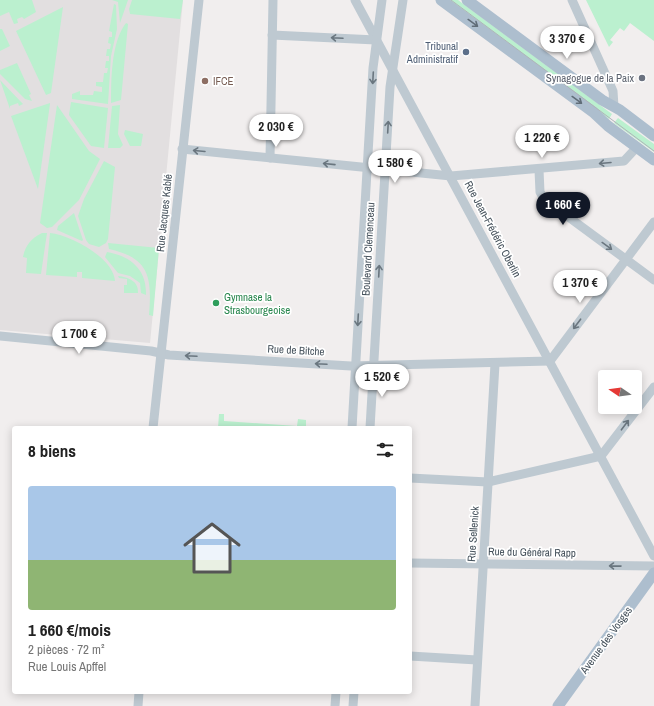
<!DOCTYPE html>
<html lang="fr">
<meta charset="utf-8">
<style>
body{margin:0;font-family:"Archivo Narrow",sans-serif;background:#f6f6f6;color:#222;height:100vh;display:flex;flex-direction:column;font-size:15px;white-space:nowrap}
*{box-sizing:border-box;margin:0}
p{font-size:13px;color:#767676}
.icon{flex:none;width:22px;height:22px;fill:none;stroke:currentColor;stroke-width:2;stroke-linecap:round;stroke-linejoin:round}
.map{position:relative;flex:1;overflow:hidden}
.sheet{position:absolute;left:12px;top:426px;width:400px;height:268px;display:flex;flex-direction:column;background:#fff;border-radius:4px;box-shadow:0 2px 10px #0003}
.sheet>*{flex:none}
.needle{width:26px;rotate:283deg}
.tools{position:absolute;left:598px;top:370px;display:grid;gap:8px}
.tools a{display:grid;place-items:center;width:44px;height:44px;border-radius:4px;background:#fff;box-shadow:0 2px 10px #0003;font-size:20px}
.price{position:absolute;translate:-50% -34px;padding:0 9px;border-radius:14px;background:#fff;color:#222;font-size:13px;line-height:26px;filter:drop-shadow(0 1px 2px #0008)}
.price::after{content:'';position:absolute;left:50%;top:24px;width:12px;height:9px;margin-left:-6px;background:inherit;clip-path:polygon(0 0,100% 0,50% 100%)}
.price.selected{background:#111827;color:#fff}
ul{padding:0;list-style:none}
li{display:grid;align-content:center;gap:8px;height:212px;padding:0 16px}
li span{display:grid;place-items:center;height:124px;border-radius:4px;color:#555}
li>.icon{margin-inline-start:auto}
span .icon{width:72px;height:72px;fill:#fffc;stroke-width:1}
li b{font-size:17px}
h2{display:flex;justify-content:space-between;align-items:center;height:48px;padding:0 16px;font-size:17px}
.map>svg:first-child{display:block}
.education{fill:#e2dfe0}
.green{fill:#bbf0cf}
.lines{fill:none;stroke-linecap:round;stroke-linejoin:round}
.minor{stroke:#bec9d1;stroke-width:9}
.major{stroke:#adbece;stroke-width:11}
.tram{stroke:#b0b3b9;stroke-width:1}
.oneway{stroke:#606d78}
.oneway2{stroke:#6a767f}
.service-dot{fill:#5c6f8a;stroke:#fff;stroke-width:1.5}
.worship-dot{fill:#6b7280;stroke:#fff;stroke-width:1.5}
.education-dot{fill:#8d6e63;stroke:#fff;stroke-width:1.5}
.leisure-dot{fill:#2e9e5b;stroke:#fff;stroke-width:1.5}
.labels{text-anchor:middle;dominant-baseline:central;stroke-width:3.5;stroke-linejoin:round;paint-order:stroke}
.service-label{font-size:11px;fill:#4e5e75;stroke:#fff;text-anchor:end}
.worship-label{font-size:11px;fill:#5b616d;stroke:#fff;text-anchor:end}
.education-label{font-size:11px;fill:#785e54;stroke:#fff;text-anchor:start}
.street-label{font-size:11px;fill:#46525c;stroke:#fff}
.leisure-label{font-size:11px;fill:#27864d;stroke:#fff;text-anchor:start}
</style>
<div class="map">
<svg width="654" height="706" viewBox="0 0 654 706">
<rect width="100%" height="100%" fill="#f1eeee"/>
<polygon class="education" points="0,0 183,0 150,343 0,330"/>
<g class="green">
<polygon points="0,0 32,0 36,12 24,19 22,17 17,19 18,23 14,24 9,12 0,16"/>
<polygon points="112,0 128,0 120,23 118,2"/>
<polygon points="132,0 183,0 180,19 130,14 129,9"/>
<polygon points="448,0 458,0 612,114 609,119"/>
<polygon points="586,0 654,0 654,41 630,23 624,31 620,28 610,40 613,42 609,47"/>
<polygon points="114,4 116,5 117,29 111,56 108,104 72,99 72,94 80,91 80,95 93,95 94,91 102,92 102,87 96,86 96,82 103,82 104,73 107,73 108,68 105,68 106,61 109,61 109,56 106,56 107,49 110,49 111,44 108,43 109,37 112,37 112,32 109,31"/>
<polygon points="63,7 51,93 46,95 16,31"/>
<path d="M 126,23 L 128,24 L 121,100 L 111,103 C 111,80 111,42 126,23 Z"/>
<polygon points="0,29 2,29 10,46 0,51"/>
<polygon points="17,63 31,94 29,95 32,101 25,99 0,74 0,70"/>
<polygon points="0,80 23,104 19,106 18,103 10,106 10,109"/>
<polygon points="71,102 108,108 104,148 91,146 69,115"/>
<polygon points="50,103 50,104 38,189 11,116"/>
<polygon points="57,105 89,151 100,159 79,200 52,227 47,228 40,223"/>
<polygon points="120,105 118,134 123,145 120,148 108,148 112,106"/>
<polygon points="618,118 654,144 654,152 614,123"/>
<polygon points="125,130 143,134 141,146 130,146 124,134"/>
<polygon points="104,161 115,167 108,239 106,243 99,247 89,244 86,240 78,216 84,199"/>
<polygon points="74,213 83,240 82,241 57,230 58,226"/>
<path d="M 42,233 L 47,233 L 41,274 L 26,273 L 27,258 L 23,257 C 25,246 31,238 42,233 Z"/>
<path d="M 50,233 C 70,235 114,258 115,281 L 82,278 L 82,272 L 77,272 L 77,277 L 46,275 Z"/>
<path d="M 108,243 L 159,248 L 153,316 L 149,315 C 152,278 150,258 109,249 Z"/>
<path d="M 107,252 C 130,256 147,269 146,295 L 141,293 L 140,283 L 130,276 L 118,273 L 105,257 Z"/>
<path d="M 118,276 C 128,277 139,281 138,293 L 124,293 L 124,285 L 127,285 L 127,279 L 119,278 Z"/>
<polygon points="219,414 224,414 224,421 297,426 298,419 306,420 306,428 218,428"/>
</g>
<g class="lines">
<g class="minor">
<polyline points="355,0 654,556"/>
<polyline points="572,0 613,91 614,107"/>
<polyline points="272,35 376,40"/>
<polyline points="182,149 451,176 624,161 637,147"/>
<polyline points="270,158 273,0"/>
<polyline points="539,170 540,192 544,199 654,280"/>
<polyline points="0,336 151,351 169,355 351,366 550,361 654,222"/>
<polyline points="153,428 199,0"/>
<polyline points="352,428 373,68 382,0"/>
<polyline points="370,428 390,87 403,0"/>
<polyline points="410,478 488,482 601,456 654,387"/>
<polyline points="410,563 654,566"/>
<polyline points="410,656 477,660"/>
<polyline points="138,706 139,692"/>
<polyline points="335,706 336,692"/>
<polyline points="353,706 354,692"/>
<polyline points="475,706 495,364"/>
</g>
<g class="major">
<polyline points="441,0 593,112 608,126 654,160"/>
<polyline points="467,0 602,100 620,110 654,136"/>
<polyline points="558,706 654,573"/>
</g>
<polyline class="tram" points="451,0 654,151"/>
</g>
<defs><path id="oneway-shaft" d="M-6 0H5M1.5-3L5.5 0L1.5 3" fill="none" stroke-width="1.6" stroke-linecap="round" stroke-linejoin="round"/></defs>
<g class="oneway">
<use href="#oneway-shaft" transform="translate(473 23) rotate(36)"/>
<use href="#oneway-shaft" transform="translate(577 100) rotate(36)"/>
</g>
<g class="oneway2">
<use href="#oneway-shaft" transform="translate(337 38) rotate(-177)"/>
<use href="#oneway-shaft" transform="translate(373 78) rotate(93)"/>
<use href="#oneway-shaft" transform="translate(388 127) rotate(-87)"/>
<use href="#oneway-shaft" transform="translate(199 151) rotate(-175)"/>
<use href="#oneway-shaft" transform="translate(605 163) rotate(175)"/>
<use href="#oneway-shaft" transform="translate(329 164) rotate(-174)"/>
<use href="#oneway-shaft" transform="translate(607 246) rotate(36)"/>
<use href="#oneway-shaft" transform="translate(379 271) rotate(-87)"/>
<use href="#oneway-shaft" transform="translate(358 320) rotate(93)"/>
<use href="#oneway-shaft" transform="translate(577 324) rotate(127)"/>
<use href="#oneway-shaft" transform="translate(191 356) rotate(-177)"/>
<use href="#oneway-shaft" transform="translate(321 364) rotate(-177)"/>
<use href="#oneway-shaft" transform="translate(625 425) rotate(-53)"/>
<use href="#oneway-shaft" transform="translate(615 566) rotate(-179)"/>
</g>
<circle class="service-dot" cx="466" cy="52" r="4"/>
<circle class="worship-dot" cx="642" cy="78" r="4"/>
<circle class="education-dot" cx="205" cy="81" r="4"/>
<circle class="leisure-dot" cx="216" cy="303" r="4"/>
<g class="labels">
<g class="service-label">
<text x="458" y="46">Tribunal<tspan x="458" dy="13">Administratif</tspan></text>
</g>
<g class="worship-label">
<text x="634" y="78">Synagogue de la Paix</text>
</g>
<g class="education-label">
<text x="213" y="81">IFCE</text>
</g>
<g class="street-label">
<text transform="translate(164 213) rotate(-84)">Rue Jacques Kablé</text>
<text transform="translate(493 229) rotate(62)">Rue Jean-Frédéric Oberlin</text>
<text transform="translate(368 249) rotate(-87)">Boulevard Clemenceau</text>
<text transform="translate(296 350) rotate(3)">Rue de Bitche</text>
<text transform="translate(473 534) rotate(-86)">Rue Sellenick</text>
<text transform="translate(532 552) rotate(1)">Rue du Général Rapp</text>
<text transform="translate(606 640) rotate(-54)">Avenue des Vosges</text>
</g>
<g class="leisure-label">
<text x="224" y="297">Gymnase la<tspan x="224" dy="13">Strasbourgeoise</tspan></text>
</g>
</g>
</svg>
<div class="tools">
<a><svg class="needle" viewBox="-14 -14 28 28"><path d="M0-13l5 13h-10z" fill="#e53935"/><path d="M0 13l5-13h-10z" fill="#767676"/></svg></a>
</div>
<b class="price" style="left:567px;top:60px">3 370 €</b>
<b class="price" style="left:276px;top:148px">2 030 €</b>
<b class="price" style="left:542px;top:159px">1 220 €</b>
<b class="price" style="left:395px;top:184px">1 580 €</b>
<b class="price selected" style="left:563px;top:226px">1 660 €</b>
<b class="price" style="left:580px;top:304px">1 370 €</b>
<b class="price" style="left:79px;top:355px">1 700 €</b>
<b class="price" style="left:382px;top:398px">1 520 €</b>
<section class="sheet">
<h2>8 biens<svg class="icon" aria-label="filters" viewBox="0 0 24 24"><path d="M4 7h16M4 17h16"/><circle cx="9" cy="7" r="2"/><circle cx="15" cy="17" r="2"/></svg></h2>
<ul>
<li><span style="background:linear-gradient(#a9c7e8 60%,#8fb573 0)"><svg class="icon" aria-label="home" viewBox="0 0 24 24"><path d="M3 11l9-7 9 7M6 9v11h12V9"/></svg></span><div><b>1 660 €/mois</b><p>2 pièces · 72 m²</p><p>Rue Louis Apffel</p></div></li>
</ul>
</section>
</div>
